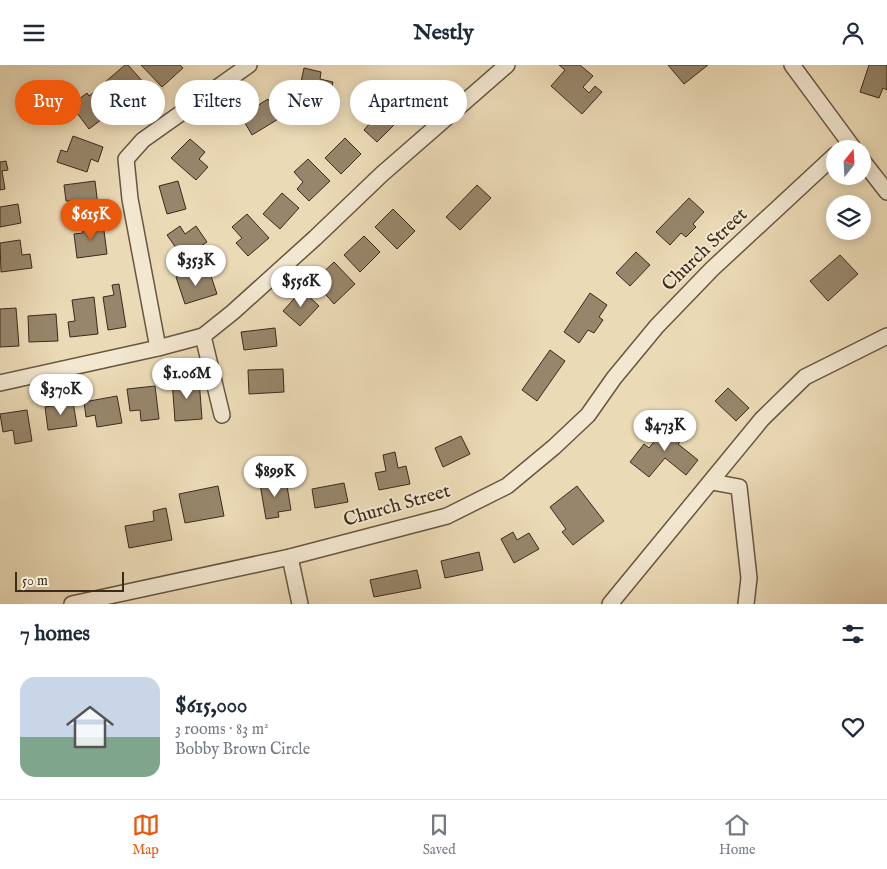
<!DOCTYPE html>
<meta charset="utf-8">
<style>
body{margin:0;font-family:"IM FELL English",serif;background:#f2f2f3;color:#1f2937;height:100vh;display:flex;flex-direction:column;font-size:19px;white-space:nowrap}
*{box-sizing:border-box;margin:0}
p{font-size:16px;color:#747a83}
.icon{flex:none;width:28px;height:28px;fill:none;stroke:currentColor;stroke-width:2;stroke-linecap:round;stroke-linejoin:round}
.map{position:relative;height:539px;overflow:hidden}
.details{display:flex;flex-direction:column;background:#fff;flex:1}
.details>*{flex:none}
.hud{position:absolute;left:15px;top:15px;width:500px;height:45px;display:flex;gap:10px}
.needle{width:32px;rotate:18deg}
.fabs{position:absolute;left:826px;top:75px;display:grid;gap:10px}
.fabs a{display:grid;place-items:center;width:45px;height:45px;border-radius:50%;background:#fff;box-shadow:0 2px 12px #0003;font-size:25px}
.scale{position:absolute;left:15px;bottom:12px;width:109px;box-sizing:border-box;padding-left:5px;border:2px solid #3c2a1a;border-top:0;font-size:14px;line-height:18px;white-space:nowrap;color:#3c2a1a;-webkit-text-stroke:4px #f2e7d0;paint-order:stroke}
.price{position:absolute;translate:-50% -42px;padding:0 11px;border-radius:18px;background:#fff;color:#222;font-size:16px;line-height:32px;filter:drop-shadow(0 1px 2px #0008)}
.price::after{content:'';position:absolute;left:50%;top:30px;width:15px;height:11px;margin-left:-8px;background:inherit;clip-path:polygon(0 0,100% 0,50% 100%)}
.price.current{background:#ea580c;color:#fff}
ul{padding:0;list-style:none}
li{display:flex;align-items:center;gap:15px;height:125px;padding:0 20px}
li span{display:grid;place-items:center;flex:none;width:140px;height:100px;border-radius:15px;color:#555}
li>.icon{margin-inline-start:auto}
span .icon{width:60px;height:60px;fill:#fffc;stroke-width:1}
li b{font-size:21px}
h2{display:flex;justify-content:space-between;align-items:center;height:60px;padding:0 20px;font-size:21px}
.pill{padding:0 18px;border-radius:22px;background:#fff;box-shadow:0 2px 12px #0003;font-size:18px;line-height:45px}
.pill.current{background:#ea580c;color:#fff}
header{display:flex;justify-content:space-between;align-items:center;height:65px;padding:0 20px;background:#fff;font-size:22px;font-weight:800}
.tabs{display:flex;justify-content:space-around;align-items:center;height:70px;border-top:1px solid #e0e1e3;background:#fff;font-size:14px;color:#747a83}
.tabs a{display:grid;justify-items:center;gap:2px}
.tabs .current{color:#ea580c}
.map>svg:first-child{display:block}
.building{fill:#97866b;stroke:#3c2a1a}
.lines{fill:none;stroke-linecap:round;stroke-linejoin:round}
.minor-casing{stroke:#685641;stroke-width:18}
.minor{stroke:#f2e7d0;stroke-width:15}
.labels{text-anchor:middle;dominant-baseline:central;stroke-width:4;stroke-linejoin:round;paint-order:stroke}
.street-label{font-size:19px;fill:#3c2a1a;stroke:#f2e7d0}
</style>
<header><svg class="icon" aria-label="menu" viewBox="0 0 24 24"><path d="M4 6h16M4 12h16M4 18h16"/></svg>Nestly<svg class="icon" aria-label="person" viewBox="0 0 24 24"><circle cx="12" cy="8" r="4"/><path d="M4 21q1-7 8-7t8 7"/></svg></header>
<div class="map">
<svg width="887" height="539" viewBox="0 0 887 539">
<rect width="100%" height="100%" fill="#ebdab6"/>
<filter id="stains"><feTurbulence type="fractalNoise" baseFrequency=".004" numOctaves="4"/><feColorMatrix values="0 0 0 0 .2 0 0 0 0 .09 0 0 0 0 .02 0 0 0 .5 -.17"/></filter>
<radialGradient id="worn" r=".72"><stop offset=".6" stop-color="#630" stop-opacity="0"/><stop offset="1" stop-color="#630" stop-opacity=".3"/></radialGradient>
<g class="building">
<polygon points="125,0 128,0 152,27 138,40 132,34 124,41 104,18"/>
<polygon points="141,0 180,0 183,3 162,22"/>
<polygon points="559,0 580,0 593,11 583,22 589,28 595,21 602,27 582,49 551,21 565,5"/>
<polygon points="668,0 708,0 684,19"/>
<polygon points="869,0 887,0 887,25 883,23 879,33 860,27"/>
<polygon points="304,3 321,7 320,14 333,17 329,37 298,31"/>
<polygon points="98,24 114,45 89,64 71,40 87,28 89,31"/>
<polygon points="268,34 280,53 252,70 241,51"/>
<polygon points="373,36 396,58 377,77 364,65 370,58 360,49"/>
<polygon points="73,71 103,82 98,97 91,94 87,107 57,97 61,85 67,87"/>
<polygon points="345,73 361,89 341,109 325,93"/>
<polygon points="190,74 205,87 199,94 208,102 196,115 171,93"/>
<polygon points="308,94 330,116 309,136 297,124 303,117 294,107"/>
<polygon points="6,96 8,105 2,106 5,124 0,125 0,97"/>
<polygon points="95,116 99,149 72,152 70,136 66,136 64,120"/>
<polygon points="178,116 186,144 167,149 159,121"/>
<polygon points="477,120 491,133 460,165 446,152"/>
<polygon points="282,128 299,143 280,164 263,149"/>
<polygon points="689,133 704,147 693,159 696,162 686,172 681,168 670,180 656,167"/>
<polygon points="18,139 21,158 0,162 0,142"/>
<polygon points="393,144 415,166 397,184 375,162"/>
<polygon points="247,149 269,173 248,191 236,178 242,173 232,162"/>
<polygon points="103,158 107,189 77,193 74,169 83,168 82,160"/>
<polygon points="180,161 185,169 196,161 207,177 183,193 167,170"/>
<polygon points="364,171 380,187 360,207 344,190"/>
<polygon points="20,175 22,190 30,189 32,203 1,207 0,178"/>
<polygon points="636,187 650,200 630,221 616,208"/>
<polygon points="840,190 858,209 828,236 810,216"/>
<polygon points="334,197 355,219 334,239 314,216"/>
<polygon points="194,206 196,213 210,208 217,229 185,239 176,212"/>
<polygon points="119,219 126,262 108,265 103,232 114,230 112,220"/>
<polygon points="302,225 319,241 300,261 283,246"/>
<polygon points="590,228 607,240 599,252 603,255 594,268 588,265 579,278 564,267"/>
<polygon points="94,232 98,269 70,272 68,257 75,256 72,235"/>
<polygon points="16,243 19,281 0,282 0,244"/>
<polygon points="56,249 58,276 29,277 28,251"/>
<polygon points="275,263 277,281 244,285 241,267"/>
<polygon points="550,285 565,296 537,336 522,325"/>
<polygon points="283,304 284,327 249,329 248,305"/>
<polygon points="199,314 202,354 175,356 172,315"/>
<polygon points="155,321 159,354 141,356 140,345 130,346 127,324"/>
<polygon points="728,323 749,343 736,356 715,336"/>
<polygon points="117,331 122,358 97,362 95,350 86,352 84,337"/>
<polygon points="73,337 77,361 48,365 45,342"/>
<polygon points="27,345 32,376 15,379 13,365 3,367 0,349"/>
<polygon points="672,354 688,367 678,379 698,395 686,410 665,393 649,412 630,397 644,379 649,383"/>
<polygon points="461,371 470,389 443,402 435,383"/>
<polygon points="395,387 398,403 406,401 410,419 379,425 375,408 386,406 383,390"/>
<polygon points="286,415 291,445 278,447 279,452 266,454 260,419"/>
<polygon points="344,418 348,437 315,443 312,424"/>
<polygon points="218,421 224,451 185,458 179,429"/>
<polygon points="577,421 604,456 573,480 562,467 566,464 550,442"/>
<polygon points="166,443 172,475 129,483 125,461 154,456 153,446"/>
<polygon points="513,467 517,475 529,468 539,484 514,498 501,474"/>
<polygon points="479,487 483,505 445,513 441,496"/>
<polygon points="417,505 421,523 374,532 370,515"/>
</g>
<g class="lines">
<g class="minor-casing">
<g id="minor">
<polyline points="792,0 854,84"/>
<polyline points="862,95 887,127"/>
<polyline points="203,271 222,350"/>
<polyline points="158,283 130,134 126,94 143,75 249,0"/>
<polyline points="0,318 158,283 203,271 233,247 315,173 382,109 507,0"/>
<polyline points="712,417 739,422 749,513 746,539"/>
<polyline points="290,492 300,539"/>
<polyline points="72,539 290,492 447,451 507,421 554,382 588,350 614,313 657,261 712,204 835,90"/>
<polyline points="610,539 762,354 805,312 887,271"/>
</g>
</g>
<use href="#minor" class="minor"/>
</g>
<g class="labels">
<g class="street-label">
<text transform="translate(705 185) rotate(-44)">Church Street</text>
<text transform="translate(397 441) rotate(-16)">Church Street</text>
</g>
</g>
<rect width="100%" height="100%" filter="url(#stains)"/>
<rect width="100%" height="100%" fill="url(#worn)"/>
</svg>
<div class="fabs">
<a><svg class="needle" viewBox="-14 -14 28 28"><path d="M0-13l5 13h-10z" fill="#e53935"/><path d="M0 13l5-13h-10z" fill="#747a83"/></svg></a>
<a><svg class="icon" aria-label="layers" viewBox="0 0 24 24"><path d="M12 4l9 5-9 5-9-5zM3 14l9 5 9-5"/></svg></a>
</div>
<div class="scale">50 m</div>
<b class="price current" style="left:91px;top:176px">$615K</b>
<b class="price" style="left:196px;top:222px">$353K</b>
<b class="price" style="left:301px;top:243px">$556K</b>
<b class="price" style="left:187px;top:335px">$1.06M</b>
<b class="price" style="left:61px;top:351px">$370K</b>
<b class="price" style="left:665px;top:387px">$473K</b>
<b class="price" style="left:275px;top:433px">$899K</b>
<div class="hud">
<a class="pill current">Buy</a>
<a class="pill">Rent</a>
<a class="pill">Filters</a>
<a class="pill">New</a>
<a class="pill">Apartment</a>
</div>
</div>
<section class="details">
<h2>7 homes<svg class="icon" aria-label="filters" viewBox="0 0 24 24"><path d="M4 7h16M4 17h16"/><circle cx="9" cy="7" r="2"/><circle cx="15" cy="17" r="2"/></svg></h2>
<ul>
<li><span style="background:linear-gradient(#c9d6e8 60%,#7fa58c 0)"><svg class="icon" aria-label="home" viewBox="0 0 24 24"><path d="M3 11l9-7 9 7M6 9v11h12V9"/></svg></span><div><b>$615,000</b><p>3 rooms · 83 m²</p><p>Bobby Brown Circle</p></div><svg class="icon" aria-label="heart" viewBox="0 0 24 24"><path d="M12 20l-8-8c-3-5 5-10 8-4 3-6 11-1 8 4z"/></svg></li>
</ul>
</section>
<nav class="tabs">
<a class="current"><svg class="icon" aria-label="map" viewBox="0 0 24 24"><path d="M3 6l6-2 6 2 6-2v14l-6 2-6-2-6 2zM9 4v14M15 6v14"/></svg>Map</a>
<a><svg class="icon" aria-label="saved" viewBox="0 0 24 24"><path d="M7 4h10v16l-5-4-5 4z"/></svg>Saved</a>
<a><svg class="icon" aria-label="home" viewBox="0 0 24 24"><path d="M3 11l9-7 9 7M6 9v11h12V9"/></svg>Home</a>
</nav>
